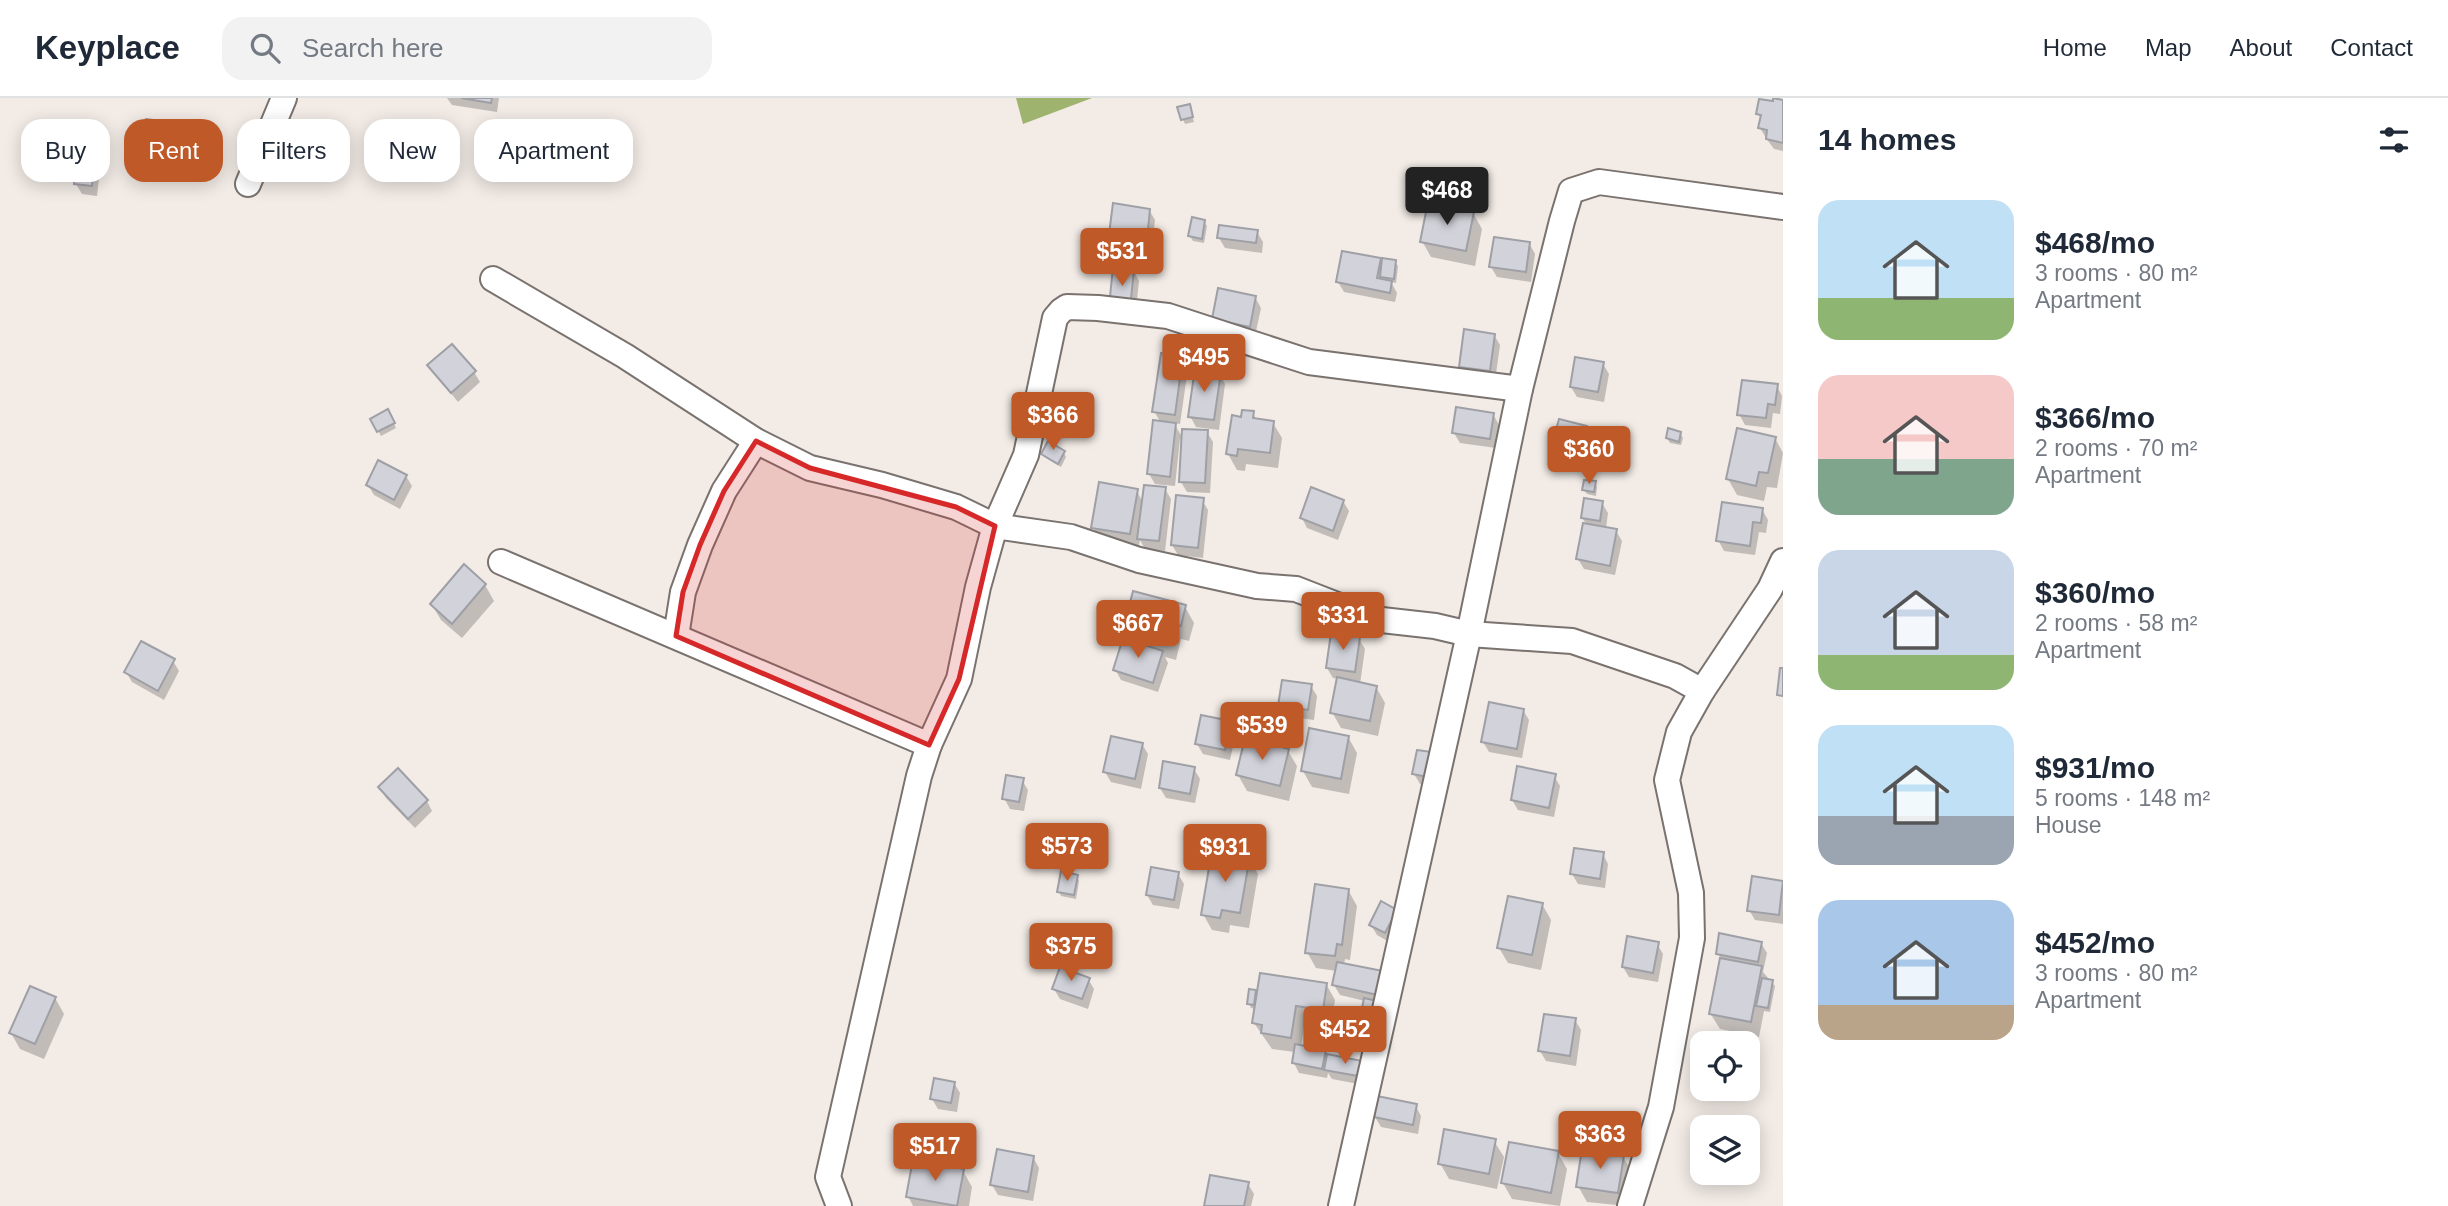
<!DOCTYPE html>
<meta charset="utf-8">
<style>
body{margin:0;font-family:Arial,sans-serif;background:#f2f2f3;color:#1f2937;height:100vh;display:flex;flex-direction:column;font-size:26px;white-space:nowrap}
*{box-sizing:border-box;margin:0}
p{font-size:23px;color:#747a83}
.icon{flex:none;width:38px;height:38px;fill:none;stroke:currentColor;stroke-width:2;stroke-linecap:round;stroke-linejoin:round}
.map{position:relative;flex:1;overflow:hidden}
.side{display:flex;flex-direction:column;background:#fff;width:665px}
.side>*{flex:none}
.top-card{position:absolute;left:21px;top:21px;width:665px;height:63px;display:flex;gap:14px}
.buttons{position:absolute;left:1690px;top:933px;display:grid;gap:14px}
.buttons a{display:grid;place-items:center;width:70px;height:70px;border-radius:14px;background:#fff;box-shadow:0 4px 18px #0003;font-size:35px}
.price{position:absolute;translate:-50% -60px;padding:0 16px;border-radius:7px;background:#bf5928;color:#fff;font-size:23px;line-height:46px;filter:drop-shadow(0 2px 4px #0008)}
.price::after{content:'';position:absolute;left:50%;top:42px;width:21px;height:16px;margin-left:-10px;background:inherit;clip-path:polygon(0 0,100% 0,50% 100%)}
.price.on{background:#222;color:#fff}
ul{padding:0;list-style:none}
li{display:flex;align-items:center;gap:21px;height:175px;padding:0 35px}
li span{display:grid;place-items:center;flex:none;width:196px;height:140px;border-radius:21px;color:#555}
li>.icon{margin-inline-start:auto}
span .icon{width:84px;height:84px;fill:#fffc;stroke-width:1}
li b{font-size:30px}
h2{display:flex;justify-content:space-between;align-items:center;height:84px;padding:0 35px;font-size:30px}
.pill{padding:0 24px;border-radius:21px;background:#fff;box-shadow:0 4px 18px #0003;font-size:24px;line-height:63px}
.pill.on{background:#bf5928;color:#fff}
header{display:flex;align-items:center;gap:42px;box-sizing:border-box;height:98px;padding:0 35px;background:#fff;border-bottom:2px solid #e0e1e3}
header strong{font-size:33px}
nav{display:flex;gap:38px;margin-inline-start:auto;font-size:24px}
.search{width:490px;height:63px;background:#f2f2f3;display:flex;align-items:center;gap:18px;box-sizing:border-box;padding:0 24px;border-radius:21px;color:#747a83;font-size:26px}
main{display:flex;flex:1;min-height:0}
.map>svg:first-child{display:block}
.forest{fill:#9eb36e}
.shadow{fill:#0003}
.building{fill:#d2d2da;stroke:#9f9fa6;stroke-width:2}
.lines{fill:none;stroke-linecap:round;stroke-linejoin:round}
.minor-casing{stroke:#79726e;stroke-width:28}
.minor{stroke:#fff;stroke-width:24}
.marked{fill:#d62828;fill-opacity:0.2;stroke:#d62828;stroke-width:5;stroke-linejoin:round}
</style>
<header>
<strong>Keyplace</strong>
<div class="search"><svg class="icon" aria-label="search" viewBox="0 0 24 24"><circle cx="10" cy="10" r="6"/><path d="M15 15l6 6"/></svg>Search here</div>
<nav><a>Home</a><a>Map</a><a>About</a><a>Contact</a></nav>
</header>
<main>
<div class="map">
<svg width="1783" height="1108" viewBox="0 0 1783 1108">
<rect width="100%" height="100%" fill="#f2ebe6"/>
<polygon class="forest" points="1016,0 1092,0 1023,26"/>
<g class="shadow">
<polygon points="447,0 499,0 497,14 452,7"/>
<polygon points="1783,5 1783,53 1774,51 1766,40 1760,30 1762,22 1758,16"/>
<polygon points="1179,11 1191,13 1194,24 1185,26"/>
<polygon points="176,27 182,37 176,81 148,77 142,66"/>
<polygon points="94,62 100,72 97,98 82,96 76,86"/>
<polygon points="1149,112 1155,122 1152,150 1146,150 1144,165 1133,164 1127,154 1128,147 1117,145 1111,135"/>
<polygon points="1473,115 1482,131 1475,168 1431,159 1422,143"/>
<polygon points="1204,124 1207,128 1204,145 1193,143 1190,138"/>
<polygon points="1257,134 1263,144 1262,155 1225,150 1219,140"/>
<polygon points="1529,145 1535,156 1531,184 1497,179 1491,169"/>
<polygon points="1380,162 1383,167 1395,164 1398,168 1396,185 1391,184 1397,195 1395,204 1344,194 1338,184"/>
<polygon points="1133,172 1139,183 1135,221 1117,219"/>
<polygon points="1255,199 1261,210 1255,238 1214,220"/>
<polygon points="1494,237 1500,247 1495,283 1467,279 1461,268"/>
<polygon points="1182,260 1188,270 1180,326 1174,325 1183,341 1180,341 1175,388 1155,386 1149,376 1161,325 1154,313"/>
<polygon points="1603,266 1609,276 1604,304 1577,299 1571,289"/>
<polygon points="429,268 474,274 480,284 458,304"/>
<polygon points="1219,275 1225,286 1219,332 1196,329 1190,318"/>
<polygon points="1777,288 1782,298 1780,316 1773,315 1771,330 1745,327 1739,316"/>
<polygon points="388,313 396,330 381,338 372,321"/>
<polygon points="1253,315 1257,323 1273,325 1282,340 1278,370 1246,366 1245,373 1237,372 1228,356 1243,321"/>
<polygon points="1493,316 1499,327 1496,350 1460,345 1454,335"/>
<polygon points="1586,330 1592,340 1583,371 1558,364 1552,354"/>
<polygon points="1207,334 1213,344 1210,395 1187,394 1181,384"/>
<polygon points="1680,335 1683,340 1681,347 1670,345 1667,340"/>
<polygon points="1775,340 1783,355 1777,390 1767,389 1764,403 1737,397 1728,381"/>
<polygon points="1064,355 1066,359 1061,369 1046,360 1043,356"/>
<polygon points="406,378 412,388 400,411 374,397 368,387"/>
<polygon points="1595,385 1597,389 1596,398 1587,396 1584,392"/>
<polygon points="1165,391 1171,401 1165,453 1145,451 1140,442 1138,451 1102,445 1093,429 1137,393 1143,405"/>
<polygon points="1202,402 1208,412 1203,460 1178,457 1172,447"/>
<polygon points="1343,403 1349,413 1338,442 1307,430 1302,420"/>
<polygon points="1602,405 1608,415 1606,431 1616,433 1622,443 1615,477 1584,471 1578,461 1587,427 1582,420"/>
<polygon points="1762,411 1768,422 1766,435 1759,434 1755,457 1724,453 1718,442"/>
<polygon points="485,487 494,503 462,540 441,522 432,507"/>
<polygon points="1185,509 1194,525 1189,543 1181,541 1176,562 1165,559 1168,565 1158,594 1121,582 1115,571 1128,544 1124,535"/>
<polygon points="1359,541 1365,551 1360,586 1376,589 1385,605 1378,638 1341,630 1332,614 1339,581 1333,580 1327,570"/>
<polygon points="173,563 179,573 164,602 132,584 126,574"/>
<polygon points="1311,588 1317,598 1314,622 1286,618 1280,608"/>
<polygon points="1523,612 1529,622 1522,660 1489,654 1483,644"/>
<polygon points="1230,625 1236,635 1230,662 1203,656 1197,646"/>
<polygon points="1348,639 1357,655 1349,696 1312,689 1303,673"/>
<polygon points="1142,646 1148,656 1141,691 1111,684 1105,674"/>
<polygon points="1288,653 1297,668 1289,703 1247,693 1238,677"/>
<polygon points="1418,654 1433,688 1420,686 1414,676"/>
<polygon points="1194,671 1200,681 1195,705 1166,700 1160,690"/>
<polygon points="1554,678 1560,688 1554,719 1518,712 1512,702"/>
<polygon points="1022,682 1028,692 1024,713 1010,711 1004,700"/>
<polygon points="380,690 427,703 432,713 415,730 386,700"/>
<polygon points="1603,756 1608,766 1605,790 1578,786 1572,776"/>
<polygon points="1249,760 1258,776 1249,830 1230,827 1229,835 1212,832 1203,816"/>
<polygon points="1178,776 1184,786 1179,811 1153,807 1147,797"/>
<polygon points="1077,778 1079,783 1076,801 1061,798 1059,793"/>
<polygon points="1753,780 1783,784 1783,826 1755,822 1749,812"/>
<polygon points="1348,792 1357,808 1350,862 1345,861 1344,867 1382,874 1376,942 1366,940 1360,930 1365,903 1340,897 1334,887 1337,873 1316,870 1307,854"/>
<polygon points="1542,806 1551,822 1541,872 1508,865 1499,850"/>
<polygon points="1396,813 1391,845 1377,837 1371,827"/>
<polygon points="1761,845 1767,855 1763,874 1775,888 1770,914 1764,913 1759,939 1720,931 1710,915 1721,861 1718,855"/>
<polygon points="1657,846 1663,856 1658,884 1629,879 1623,869"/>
<polygon points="1088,881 1094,891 1088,911 1060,901 1054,891"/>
<polygon points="1326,886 1335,902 1331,927 1305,923 1301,949 1324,954 1327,958 1366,965 1369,988 1332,981 1328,975 1327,980 1299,975 1294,965 1295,954 1272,951 1254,925 1256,911 1251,910 1249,905 1255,894 1258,899"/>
<polygon points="55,900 64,916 44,961 20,951 11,935"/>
<polygon points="1575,922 1581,932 1576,968 1546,963 1540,953"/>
<polygon points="954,985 960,995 957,1014 938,1011 932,1001"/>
<polygon points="1415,1007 1421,1018 1418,1036 1381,1029 1375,1019"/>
<polygon points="1494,1043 1504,1059 1497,1091 1449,1081 1440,1065"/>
<polygon points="1558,1055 1567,1071 1560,1108 1512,1101 1503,1085"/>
<polygon points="1033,1059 1039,1070 1033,1103 998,1097 992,1087"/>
<polygon points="1623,1059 1632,1074 1627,1108 1587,1104 1578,1088"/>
<polygon points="963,1073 972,1089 969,1108 913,1108 908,1098"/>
<polygon points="1248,1086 1254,1096 1251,1108 1206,1108"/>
</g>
<g class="building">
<polygon points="461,0 492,0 491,5"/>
<polygon points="1773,0 1783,2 1783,45 1766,41 1767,32 1758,30 1761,17 1756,16 1759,1 1773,3"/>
<polygon points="1190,6 1193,19 1181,22 1177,9"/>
<polygon points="146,21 177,25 171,71 140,67"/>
<polygon points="77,58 95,60 92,88 74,86"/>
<polygon points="1428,104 1474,114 1466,153 1420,144"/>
<polygon points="1113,105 1150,111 1147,141 1141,140 1138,156 1125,154 1128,138 1109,136"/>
<polygon points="1192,119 1205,122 1202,141 1188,138"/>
<polygon points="1219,127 1258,132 1256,145 1217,140"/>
<polygon points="1494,139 1530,144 1526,174 1489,169"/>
<polygon points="1342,153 1381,160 1377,180 1392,183 1390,195 1336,184"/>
<polygon points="1382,160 1396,162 1394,181 1380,179"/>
<polygon points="1113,169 1134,171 1130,211 1109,209"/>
<polygon points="1218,190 1256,198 1250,229 1212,221"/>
<polygon points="1464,231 1495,236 1490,273 1459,269"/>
<polygon points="452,246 476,273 451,295 427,267"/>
<polygon points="1161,255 1183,258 1175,317 1152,314"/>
<polygon points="1575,259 1604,264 1598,294 1570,289"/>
<polygon points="1195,270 1221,274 1214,322 1188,319"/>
<polygon points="1742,282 1778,286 1775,307 1768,306 1766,320 1737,317"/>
<polygon points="1456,309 1494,315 1490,341 1452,335"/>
<polygon points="388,311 395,325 377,334 370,321"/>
<polygon points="1242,312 1254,313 1253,320 1274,323 1270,355 1238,351 1237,358 1226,356 1232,317 1241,319"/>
<polygon points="1559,321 1587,328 1578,362 1550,354"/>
<polygon points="1153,322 1176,325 1170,379 1147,376"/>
<polygon points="1668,330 1681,334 1679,344 1666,340"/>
<polygon points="1737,330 1776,339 1768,375 1759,374 1756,388 1726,381"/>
<polygon points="1182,331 1208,332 1205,385 1179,384"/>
<polygon points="1048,343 1065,353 1058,366 1041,356"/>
<polygon points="378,362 407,377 394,402 366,387"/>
<polygon points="1584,382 1596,383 1594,394 1582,392"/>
<polygon points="1099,384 1138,391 1130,436 1091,430"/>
<polygon points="1144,387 1166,389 1159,443 1137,441"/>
<polygon points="1311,389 1344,402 1333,433 1300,420"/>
<polygon points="1176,397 1204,400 1198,450 1171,447"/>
<polygon points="1584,400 1603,403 1600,423 1581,420"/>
<polygon points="1722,404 1763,410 1761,425 1753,424 1750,448 1716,443"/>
<polygon points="1583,425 1617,431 1610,468 1576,461"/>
<polygon points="464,466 486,486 452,526 430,506"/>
<polygon points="1133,493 1186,507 1181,528 1173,526 1167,547 1122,536"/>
<polygon points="1331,535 1360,539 1355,574 1326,570"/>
<polygon points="1123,540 1163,553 1153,585 1113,572"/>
<polygon points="141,543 175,561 158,593 124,574"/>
<polygon points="1780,570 1783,570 1783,598 1777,597"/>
<polygon points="1337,579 1377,588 1370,623 1330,615"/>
<polygon points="1282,582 1312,586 1308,612 1278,608"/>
<polygon points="1489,604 1524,611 1517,651 1481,644"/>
<polygon points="1201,617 1231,623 1225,652 1195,646"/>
<polygon points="1309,630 1349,638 1341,681 1301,673"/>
<polygon points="1111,638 1143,645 1135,681 1103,674"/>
<polygon points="1245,640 1289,651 1280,688 1236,677"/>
<polygon points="1417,652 1432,654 1428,679 1412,676"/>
<polygon points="1163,663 1195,669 1190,696 1159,690"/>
<polygon points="1517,668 1556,676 1549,710 1511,702"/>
<polygon points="398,670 428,702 408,721 378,689"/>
<polygon points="1006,677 1024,680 1019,704 1002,701"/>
<polygon points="1574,750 1604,754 1600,781 1570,776"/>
<polygon points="1212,752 1250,758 1240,815 1222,812 1220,820 1201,817"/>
<polygon points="1151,769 1179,774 1174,802 1146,797"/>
<polygon points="1061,773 1078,777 1074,797 1057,794"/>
<polygon points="1752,778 1783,783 1779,817 1747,813"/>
<polygon points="1315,786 1349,791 1342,847 1337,846 1335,858 1305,855"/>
<polygon points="1508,798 1543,805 1532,857 1497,850"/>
<polygon points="1381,803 1397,812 1385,835 1369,827"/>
<polygon points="1719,835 1762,844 1758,864 1716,856"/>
<polygon points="1627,838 1659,844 1653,875 1622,869"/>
<polygon points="1720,860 1762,868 1751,924 1709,916"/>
<polygon points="1337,864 1383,873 1378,897 1332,887"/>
<polygon points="1060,869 1090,880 1082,901 1052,891"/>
<polygon points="1260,875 1327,885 1323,912 1296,908 1291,940 1261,935 1262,927 1252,925"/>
<polygon points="1762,880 1773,882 1768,910 1756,908"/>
<polygon points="30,888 56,899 35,946 9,935"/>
<polygon points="1249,891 1256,892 1254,907 1247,906"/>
<polygon points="1364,900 1377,903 1371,933 1358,930"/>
<polygon points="1544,916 1576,920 1570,958 1538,953"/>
<polygon points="1295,946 1326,952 1322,971 1292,965"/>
<polygon points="1327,956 1367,964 1364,979 1324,972"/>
<polygon points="934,980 955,984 951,1005 930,1001"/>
<polygon points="1377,998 1417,1006 1413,1027 1374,1019"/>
<polygon points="1444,1031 1496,1041 1489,1076 1438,1066"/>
<polygon points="1509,1044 1559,1053 1551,1095 1501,1085"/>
<polygon points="997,1051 1034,1058 1028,1094 990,1087"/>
<polygon points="1582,1051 1624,1057 1618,1095 1576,1089"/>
<polygon points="913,1061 964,1071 957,1108 906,1099"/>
<polygon points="1210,1077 1249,1084 1244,1108 1204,1108"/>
</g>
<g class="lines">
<g class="minor-casing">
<g id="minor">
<polyline points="248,86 284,0"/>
<polyline points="493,181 625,258 756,343 810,370 882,387 956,409 995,428 1071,439 1139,462 1257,488 1296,491 1373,521 1435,528 1469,536 1572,543 1675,578 1702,593"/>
<polyline points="501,464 929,647 919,678 828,1079 839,1108"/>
<polyline points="676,538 683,494 700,447 724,393 756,343"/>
<polyline points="929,647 959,581 978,489 995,428 1026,357 1055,220 1061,213 1067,209 1098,210 1168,218 1309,264 1520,291"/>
<polyline points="1341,1108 1469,536 1520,291 1562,123 1571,93 1599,84 1783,109"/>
<polyline points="1630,1108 1661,1009 1692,840 1691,795 1667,682 1679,634 1702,593 1770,491 1783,463"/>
</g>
</g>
<use href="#minor" class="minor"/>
</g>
<path class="marked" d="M 756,343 L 810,370 L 956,409 L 995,428 L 959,581 L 929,647 L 676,538 L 683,494 L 700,447 L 724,393 Z"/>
</svg>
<div class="buttons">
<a><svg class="icon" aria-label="locate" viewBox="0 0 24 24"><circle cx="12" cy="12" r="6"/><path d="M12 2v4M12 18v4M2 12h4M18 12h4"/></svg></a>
<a><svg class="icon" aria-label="layers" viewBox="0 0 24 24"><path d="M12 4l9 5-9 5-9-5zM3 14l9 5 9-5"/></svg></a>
</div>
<b class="price on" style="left:1447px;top:129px">$468</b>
<b class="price" style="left:1122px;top:190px">$531</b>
<b class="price" style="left:1204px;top:296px">$495</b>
<b class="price" style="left:1053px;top:354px">$366</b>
<b class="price" style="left:1589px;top:388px">$360</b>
<b class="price" style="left:1343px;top:554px">$331</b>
<b class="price" style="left:1138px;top:562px">$667</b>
<b class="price" style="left:1262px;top:664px">$539</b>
<b class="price" style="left:1067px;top:785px">$573</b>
<b class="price" style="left:1225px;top:786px">$931</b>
<b class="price" style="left:1071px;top:885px">$375</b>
<b class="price" style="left:1345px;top:968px">$452</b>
<b class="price" style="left:1600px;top:1073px">$363</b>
<b class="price" style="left:935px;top:1085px">$517</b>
<div class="top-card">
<a class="pill">Buy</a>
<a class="pill on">Rent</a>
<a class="pill">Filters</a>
<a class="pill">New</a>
<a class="pill">Apartment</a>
</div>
</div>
<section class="side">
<h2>14 homes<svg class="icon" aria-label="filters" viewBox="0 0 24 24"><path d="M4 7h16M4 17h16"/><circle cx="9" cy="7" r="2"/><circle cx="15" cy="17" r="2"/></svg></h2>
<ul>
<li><span style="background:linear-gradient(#bfe0f5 70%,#8fb573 0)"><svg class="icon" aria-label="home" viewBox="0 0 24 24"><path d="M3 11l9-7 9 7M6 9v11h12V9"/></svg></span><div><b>$468/mo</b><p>3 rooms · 80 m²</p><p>Apartment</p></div></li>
<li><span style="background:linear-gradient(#f6c9c9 60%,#7fa58c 0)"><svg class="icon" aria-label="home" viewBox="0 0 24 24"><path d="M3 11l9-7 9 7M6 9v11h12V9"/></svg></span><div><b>$366/mo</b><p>2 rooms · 70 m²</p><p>Apartment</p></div></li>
<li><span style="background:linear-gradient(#c9d6e8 75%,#8fb573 0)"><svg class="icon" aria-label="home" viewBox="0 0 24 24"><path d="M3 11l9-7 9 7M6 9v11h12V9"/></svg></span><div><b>$360/mo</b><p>2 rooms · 58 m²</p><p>Apartment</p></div></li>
<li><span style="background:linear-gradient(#bfe0f5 65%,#9aa5b1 0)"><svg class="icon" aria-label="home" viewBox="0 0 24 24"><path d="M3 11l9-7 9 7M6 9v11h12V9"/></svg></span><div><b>$931/mo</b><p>5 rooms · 148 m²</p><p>House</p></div></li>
<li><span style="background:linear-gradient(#a9c7e8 75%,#b9a48a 0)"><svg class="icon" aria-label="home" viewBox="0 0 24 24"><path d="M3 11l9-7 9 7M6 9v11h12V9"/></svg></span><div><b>$452/mo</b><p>3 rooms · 80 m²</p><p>Apartment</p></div></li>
</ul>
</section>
</main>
